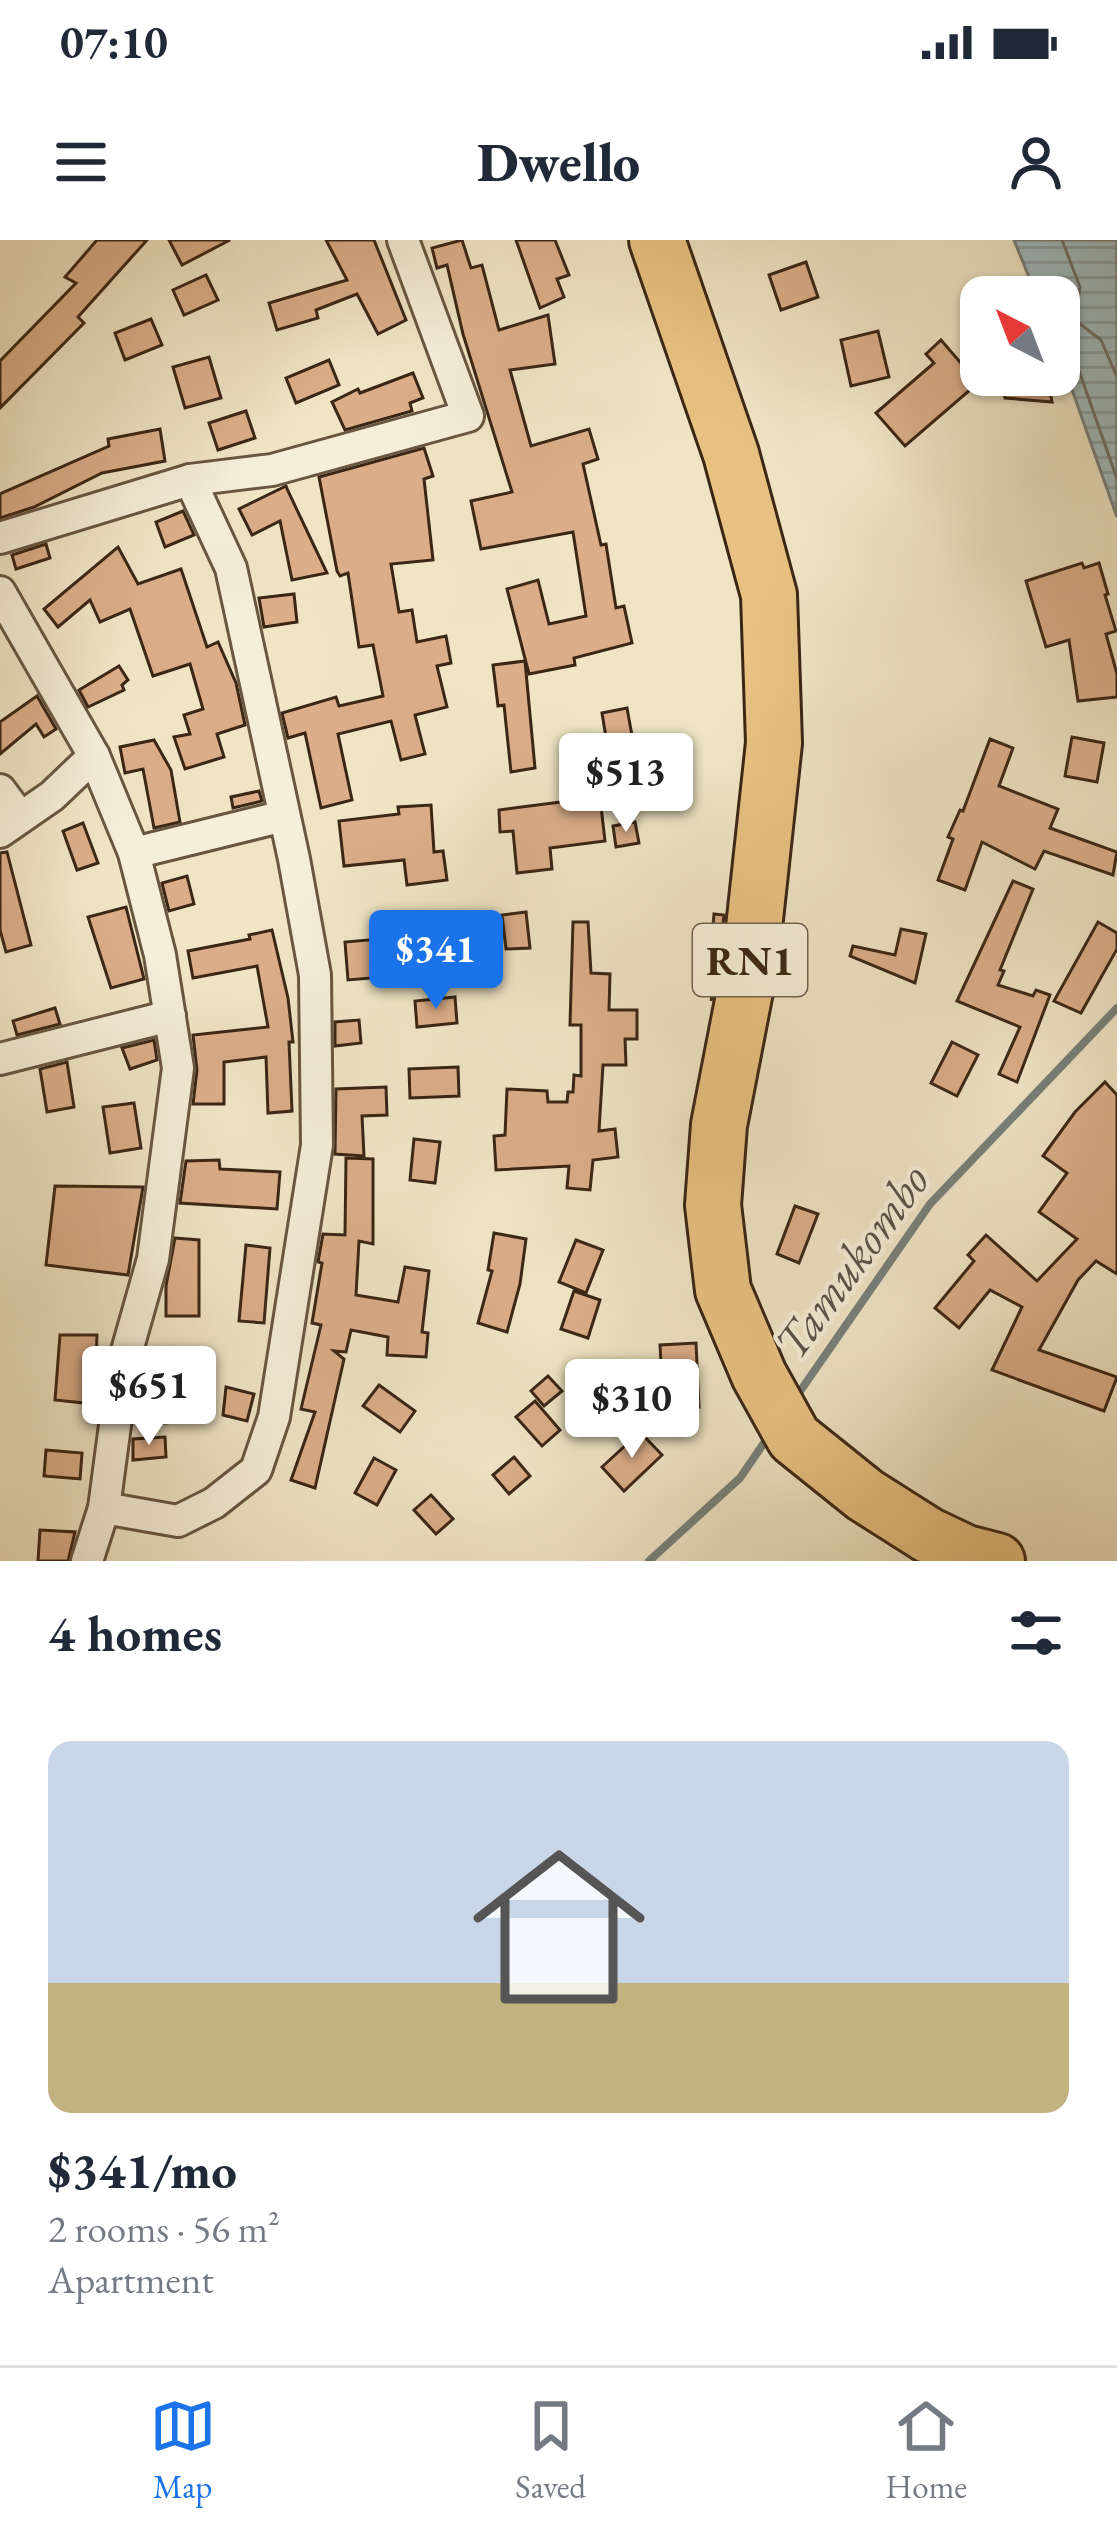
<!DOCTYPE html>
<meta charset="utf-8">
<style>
body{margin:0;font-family:"EB Garamond",serif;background:#f2f2f3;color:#1f2937;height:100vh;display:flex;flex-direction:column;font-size:45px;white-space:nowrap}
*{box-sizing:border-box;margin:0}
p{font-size:39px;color:#747a83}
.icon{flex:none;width:66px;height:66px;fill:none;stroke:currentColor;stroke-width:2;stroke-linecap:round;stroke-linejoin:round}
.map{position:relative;height:1321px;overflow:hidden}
.panel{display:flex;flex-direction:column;background:#fff;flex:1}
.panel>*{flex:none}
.needle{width:78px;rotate:318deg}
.buttons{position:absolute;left:960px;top:36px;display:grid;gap:24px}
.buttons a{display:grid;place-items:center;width:120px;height:120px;border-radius:24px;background:#fff;box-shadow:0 3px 9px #0004;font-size:60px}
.price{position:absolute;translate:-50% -102px;padding:0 27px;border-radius:12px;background:#fff;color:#222;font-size:39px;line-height:78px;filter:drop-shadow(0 3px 6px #0008)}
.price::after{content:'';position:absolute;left:50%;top:72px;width:36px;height:27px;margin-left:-18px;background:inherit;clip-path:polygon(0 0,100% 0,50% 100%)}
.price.current{background:#1a73e8;color:#fff}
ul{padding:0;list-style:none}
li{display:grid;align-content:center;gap:24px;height:636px;padding:0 48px}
li span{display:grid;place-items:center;height:372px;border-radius:24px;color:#555}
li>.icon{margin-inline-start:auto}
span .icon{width:216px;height:216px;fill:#fffc;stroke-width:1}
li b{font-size:51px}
h2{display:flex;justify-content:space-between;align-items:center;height:144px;padding:0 48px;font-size:51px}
.status{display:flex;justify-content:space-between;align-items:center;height:84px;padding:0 60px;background:#fff;direction:ltr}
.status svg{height:33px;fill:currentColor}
header{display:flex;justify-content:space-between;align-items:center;height:156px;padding:0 48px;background:#fff;font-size:54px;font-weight:800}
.tab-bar{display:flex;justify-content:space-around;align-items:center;height:168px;border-top:3px solid #e0e1e3;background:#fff;font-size:33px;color:#747a83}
.tab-bar a{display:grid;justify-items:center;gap:6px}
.tab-bar .current{color:#1a73e8}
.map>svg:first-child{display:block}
.water{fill:url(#water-rules);stroke:#77807b;stroke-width:3}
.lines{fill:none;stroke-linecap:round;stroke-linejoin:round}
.shore{stroke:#6d716a;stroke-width:3}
.stream{stroke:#77807b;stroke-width:8}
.building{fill:#dbae89;stroke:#3b2615;stroke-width:3}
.street-casing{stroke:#685641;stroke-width:36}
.highway-casing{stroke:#3b2615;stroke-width:60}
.street{stroke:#f5eed9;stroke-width:30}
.highway{stroke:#e8c282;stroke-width:54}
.labels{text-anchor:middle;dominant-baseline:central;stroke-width:9;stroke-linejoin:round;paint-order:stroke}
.shield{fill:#f5eed9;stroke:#736250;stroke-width:3}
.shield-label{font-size:42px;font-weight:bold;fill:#3b2615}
.water-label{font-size:48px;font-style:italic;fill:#595348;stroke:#f5eed9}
</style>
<div class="status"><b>07:10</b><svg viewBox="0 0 49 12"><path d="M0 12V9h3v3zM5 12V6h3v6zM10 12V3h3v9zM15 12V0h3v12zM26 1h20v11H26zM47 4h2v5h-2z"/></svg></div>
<header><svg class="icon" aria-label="menu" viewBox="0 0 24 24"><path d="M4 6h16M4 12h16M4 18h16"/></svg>Dwello<svg class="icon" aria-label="person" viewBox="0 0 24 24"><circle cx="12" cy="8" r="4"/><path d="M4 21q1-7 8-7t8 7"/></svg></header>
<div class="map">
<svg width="1117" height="1321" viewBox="0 0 1117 1321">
<defs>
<pattern id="water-rules" width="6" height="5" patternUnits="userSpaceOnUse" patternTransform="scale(3)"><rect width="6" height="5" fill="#9fbcbf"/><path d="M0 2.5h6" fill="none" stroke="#8aa1a3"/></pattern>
</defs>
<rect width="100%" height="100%" fill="#efe5c5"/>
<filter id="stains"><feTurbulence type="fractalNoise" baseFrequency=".00167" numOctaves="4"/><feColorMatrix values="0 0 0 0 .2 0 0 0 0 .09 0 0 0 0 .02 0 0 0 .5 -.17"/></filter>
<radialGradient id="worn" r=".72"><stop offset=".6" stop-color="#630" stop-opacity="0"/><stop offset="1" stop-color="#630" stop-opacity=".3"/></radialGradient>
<polygon class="water" points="1014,0 1117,0 1117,277 1059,113 1059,57 1037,57"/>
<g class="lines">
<g class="shore">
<polyline points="1062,0 1080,47 1075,80 1101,100 1117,137"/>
<polyline points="1059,114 1069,115 1076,122 1117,239"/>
</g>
<g class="stream">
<polyline points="794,1160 930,964 1117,768"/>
<polyline points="649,1321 740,1238 768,1197"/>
</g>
</g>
<g class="building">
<polygon points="97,0 147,0 78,77 84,83 0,168 0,121 76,43 65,37"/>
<polygon points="169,0 230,0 182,25"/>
<polygon points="326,0 374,0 406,80 378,94 357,54 316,70 318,78 277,90 269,63 347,40"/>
<polygon points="462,0 471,28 482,25 499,90 548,75 555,124 510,130 531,206 589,189 598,219 583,224 601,305 606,304 616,368 624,366 632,403 574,418 575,425 529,434 507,349 538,340 549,384 586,376 573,292 481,309 471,261 512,252 463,94 447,25 437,28 432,8"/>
<polygon points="516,0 555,0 569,35 557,39 564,57 540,68"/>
<polygon points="806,22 818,57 781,70 769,35"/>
<polygon points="206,35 218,60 184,75 173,50"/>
<polygon points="151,79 162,105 125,120 115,93"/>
<polygon points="878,91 889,137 851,146 841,100"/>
<polygon points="941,100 978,143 905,206 876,173 934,123 926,114"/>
<polygon points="209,117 221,158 185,168 173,127"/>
<polygon points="329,120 339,145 296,163 286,138"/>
<polygon points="413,133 423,158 410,163 412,171 345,190 332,162 358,149 360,153"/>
<polygon points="1001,135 1047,135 1052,162 1005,158"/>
<polygon points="246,171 255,198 218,210 209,183"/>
<polygon points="160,189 165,221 102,233 34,267 0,278 0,254 109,206 108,199"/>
<polygon points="424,208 433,236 424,239 433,320 391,324 399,372 412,370 417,402 446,396 451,423 437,426 447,467 415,475 425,514 401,520 391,481 338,494 352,560 321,568 305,493 288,498 282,473 336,457 339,466 383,456 373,405 359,407 348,333 340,336 337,331 319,237"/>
<polygon points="286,246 288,251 327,333 292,340 280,281 252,295 239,269"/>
<polygon points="183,271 194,295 165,307 156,282"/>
<polygon points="46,304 50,318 16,329 12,315"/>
<polygon points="118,307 138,344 181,329 207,407 218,402 236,443 245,485 217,494 224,517 185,529 174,497 190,494 184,475 203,469 190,424 153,436 130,369 100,382 90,360 58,387 44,369"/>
<polygon points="1082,323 1084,328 1099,323 1108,354 1105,355 1116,391 1106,394 1117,434 1117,457 1078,461 1069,400 1046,407 1026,341"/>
<polygon points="294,354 297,382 264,387 259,358"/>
<polygon points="525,421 535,528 511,532 504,465 498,466 493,425"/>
<polygon points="119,426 128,440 122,445 124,450 88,467 79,450"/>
<polygon points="37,456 56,489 44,497 36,484 0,514 0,482"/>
<polygon points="627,468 635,512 609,516 602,473"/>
<polygon points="1072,497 1104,503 1097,542 1065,536"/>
<polygon points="990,499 1013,508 999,546 1058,569 1050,588 1117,612 1113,635 1044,611 1035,629 982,602 965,650 938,640 953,599 948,597 960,570 963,571"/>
<polygon points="154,500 171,530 180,582 154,588 143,529 125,533 120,507"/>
<polygon points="259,551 262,561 233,568 231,557"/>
<polygon points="600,557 605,601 550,608 552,629 517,633 513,591 500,592 499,570"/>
<polygon points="431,565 434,612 443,611 447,640 407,645 404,620 344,626 339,581 399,574 398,567"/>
<polygon points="635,582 639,603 616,607 613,586"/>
<polygon points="83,583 98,623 77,630 63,591"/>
<polygon points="7,612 31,705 6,712 0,690 0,613"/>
<polygon points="187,636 194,664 169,671 162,643"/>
<polygon points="1013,641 1033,649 1000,730 1004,731 998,745 1033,756 1036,750 1050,755 1017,842 999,834 1020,787 957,761"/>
<polygon points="126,667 144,739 111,748 88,677"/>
<polygon points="526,672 530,708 506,709 502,675"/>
<polygon points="714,674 724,675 719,720 711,761 718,721 710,720"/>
<polygon points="427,675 429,695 436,695 437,712 371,720 372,738 348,740 345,702 403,697 400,678"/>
<polygon points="573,682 588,682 591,733 610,734 609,770 637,770 637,799 625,799 626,825 603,825 599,891 615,889 618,917 593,920 590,950 567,948 569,926 496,930 494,896 505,895 507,849 547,851 548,862 567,862 568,852 573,852 574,835 581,836 581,785 570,785"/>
<polygon points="1098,682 1117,693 1117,709 1081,773 1054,761"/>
<polygon points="901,689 926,694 915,743 850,716 853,706 895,715"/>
<polygon points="272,690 288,758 293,802 289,802 292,871 268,873 266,817 224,822 224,864 193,864 197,830 193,795 268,787 257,726 193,738 188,711 250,699 249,695"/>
<polygon points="455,757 457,783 417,787 415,761"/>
<polygon points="55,768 60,784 17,795 13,781"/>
<polygon points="359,780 361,803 335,806 335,782"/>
<polygon points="154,800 157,820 130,829 122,808"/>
<polygon points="952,802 978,815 957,856 931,843"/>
<polygon points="67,822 74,867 47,872 40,829"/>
<polygon points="458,827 459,856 410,858 409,829"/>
<polygon points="1105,842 1117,855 1117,1034 1096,1021 1078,1040 1039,1110 1117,1137 1104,1171 992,1130 1022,1067 990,1050 959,1088 935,1068 974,1021 968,1015 986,995 1037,1041 1077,999 1039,972 1067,933 1043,916 1075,872"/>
<polygon points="386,847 387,875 362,876 364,916 335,914 336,849"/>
<polygon points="134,863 141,908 110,913 103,867"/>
<polygon points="414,899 440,902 435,943 410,940"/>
<polygon points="346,918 373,919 373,1004 359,1001 356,1055 398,1062 405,1027 429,1031 422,1092 428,1093 426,1117 387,1115 388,1097 351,1090 346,1112 334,1111 344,1119 315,1248 291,1240 315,1172 301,1169 321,1085 312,1083 322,1023 318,1022 323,994 345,995"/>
<polygon points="219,920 220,929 280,932 277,969 180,963 186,921"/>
<polygon points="55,946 143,947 128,1035 46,1025"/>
<polygon points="795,966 818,974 799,1023 777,1014"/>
<polygon points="494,993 526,999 520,1044 507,1092 478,1083 492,1031 488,1030"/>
<polygon points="175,998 199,1000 199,1076 166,1076 166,1046"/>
<polygon points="576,1000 603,1010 586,1053 559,1042"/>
<polygon points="246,1005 270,1008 264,1083 239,1081"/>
<polygon points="574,1051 600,1060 588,1098 561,1089"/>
<polygon points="60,1095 97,1095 96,1122 88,1122 84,1163 55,1160"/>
<polygon points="696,1103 699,1167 677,1168 677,1160 663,1160 660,1105"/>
<polygon points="548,1136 562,1151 544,1166 531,1151"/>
<polygon points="379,1145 415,1171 400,1192 363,1166"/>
<polygon points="226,1147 254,1154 247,1181 223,1175"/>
<polygon points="176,1157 177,1182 148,1184 147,1159"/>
<polygon points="535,1161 560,1190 542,1206 516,1177"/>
<polygon points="640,1192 662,1215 624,1251 602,1227"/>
<polygon points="165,1197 166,1217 133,1220 133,1199"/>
<polygon points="46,1210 82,1213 80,1239 44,1236"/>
<polygon points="514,1217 530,1236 509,1254 493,1235"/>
<polygon points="374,1218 396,1230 377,1265 355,1253"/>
<polygon points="431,1255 453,1279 436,1294 414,1270"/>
<polygon points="40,1290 75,1292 68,1321 38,1321"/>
</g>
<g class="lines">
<g class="street-casing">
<g id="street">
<polyline points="0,298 190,240 272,230 468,176 403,0"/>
<polyline points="0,352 94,516 134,613 160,715 178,828 153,1019 123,1125 104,1268 87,1321"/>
<polyline points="0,550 20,577"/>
<polyline points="0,592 52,556 94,516"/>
<polyline points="134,613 284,576"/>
<polyline points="0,819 170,776"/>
<polyline points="104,1268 178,1281 214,1263 256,1230 274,1177 317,905 315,735 294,619 231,328 190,240"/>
</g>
</g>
<g class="highway-casing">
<polyline id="highway" points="657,0 731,214 769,355 774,503 750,725 719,885 713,965 723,1050 759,1135 794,1198 865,1255 928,1295 966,1313 997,1321"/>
</g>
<use href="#street" class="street"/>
<use href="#highway" class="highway"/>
</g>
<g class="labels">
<rect class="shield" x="693" y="684" width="114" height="72" rx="9"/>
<g class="shield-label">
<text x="750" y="720">RN1</text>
</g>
<g class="water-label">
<text transform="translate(851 1021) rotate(-54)">Tamukombo</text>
</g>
</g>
<rect width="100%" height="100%" filter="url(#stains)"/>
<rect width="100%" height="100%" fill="url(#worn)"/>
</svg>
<div class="buttons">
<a><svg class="needle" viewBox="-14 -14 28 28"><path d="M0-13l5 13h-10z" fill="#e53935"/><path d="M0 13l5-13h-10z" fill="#747a83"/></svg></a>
</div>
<b class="price" style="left:626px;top:595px">$513</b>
<b class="price current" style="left:436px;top:772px">$341</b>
<b class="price" style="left:149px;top:1208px">$651</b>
<b class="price" style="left:632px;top:1221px">$310</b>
</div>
<section class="panel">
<h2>4 homes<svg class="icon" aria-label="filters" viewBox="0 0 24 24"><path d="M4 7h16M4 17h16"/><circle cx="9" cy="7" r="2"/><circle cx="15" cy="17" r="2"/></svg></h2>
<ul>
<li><span style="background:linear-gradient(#c9d6e8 65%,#c2b280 0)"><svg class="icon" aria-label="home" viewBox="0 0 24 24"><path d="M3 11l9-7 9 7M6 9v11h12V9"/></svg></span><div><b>$341/mo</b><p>2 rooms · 56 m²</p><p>Apartment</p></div></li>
</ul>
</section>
<nav class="tab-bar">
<a class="current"><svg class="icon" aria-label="map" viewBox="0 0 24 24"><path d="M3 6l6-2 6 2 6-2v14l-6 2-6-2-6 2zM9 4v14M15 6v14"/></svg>Map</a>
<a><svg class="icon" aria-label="saved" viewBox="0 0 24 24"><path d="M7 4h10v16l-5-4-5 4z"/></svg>Saved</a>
<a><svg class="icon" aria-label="home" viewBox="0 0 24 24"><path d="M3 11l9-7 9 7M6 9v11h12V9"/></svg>Home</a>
</nav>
